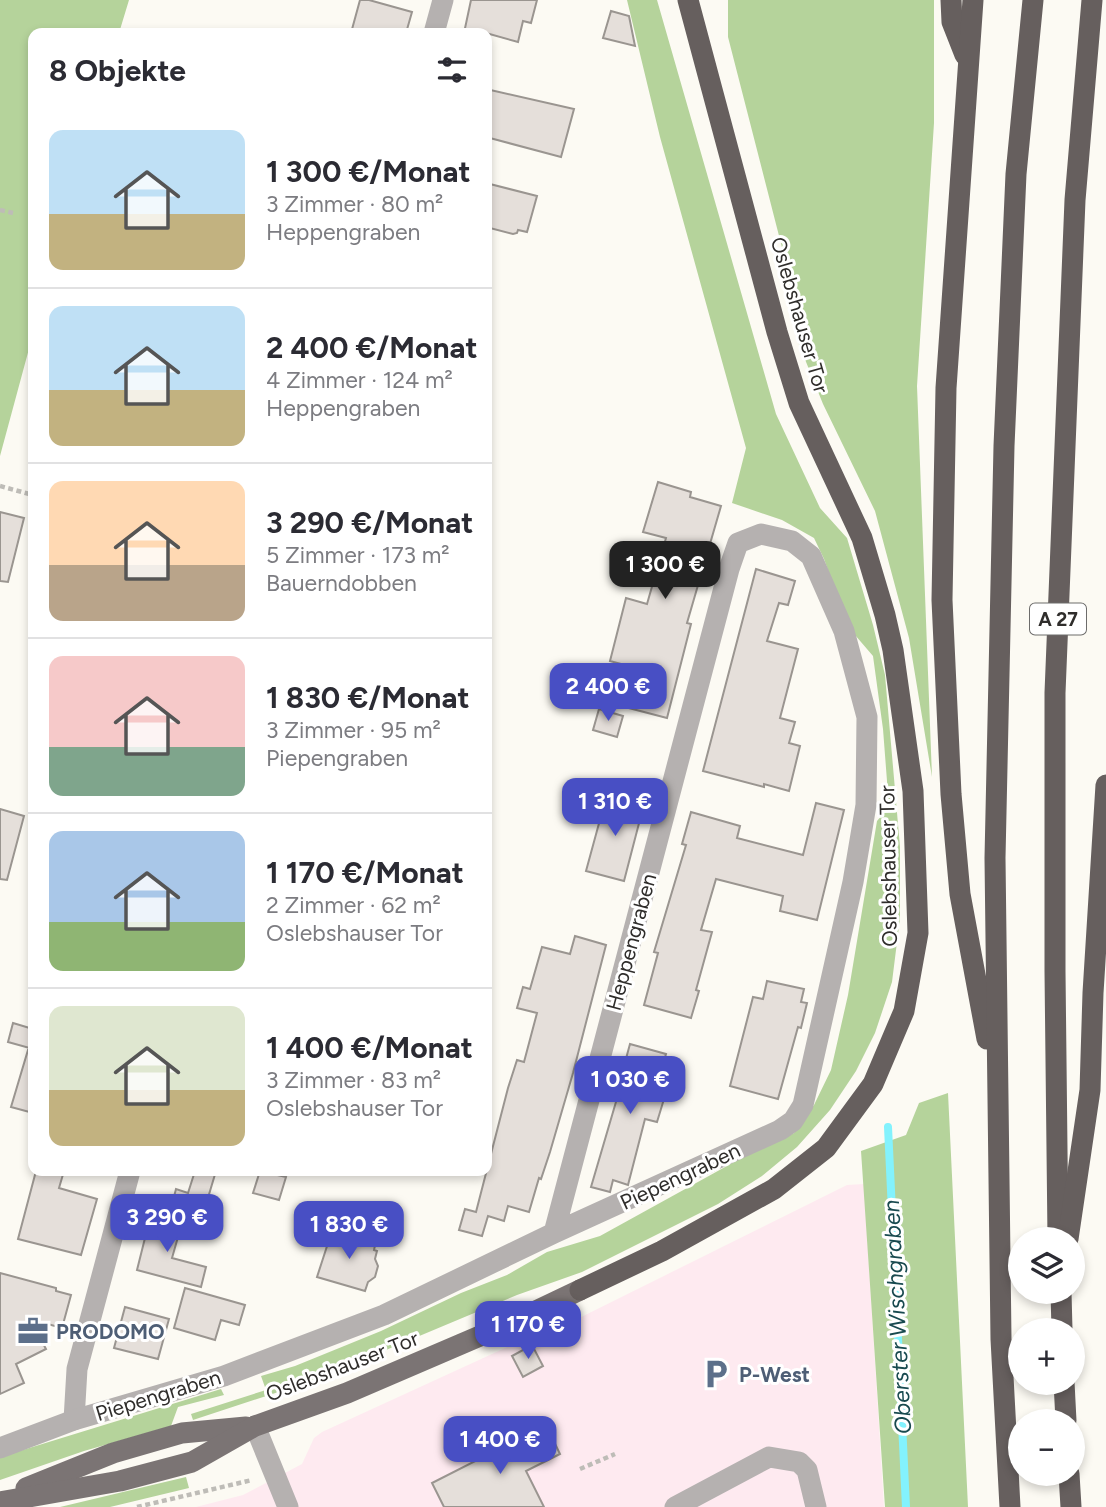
<!DOCTYPE html>
<html lang="de">
<meta charset="utf-8">
<style>
body{margin:0;font-family:Figtree,sans-serif;background:#f7f7f7;color:#2b2b33;height:100vh;display:flex;flex-direction:column;font-size:26px;white-space:nowrap}
*{box-sizing:border-box;margin:0}
p{font-size:23px;color:#7c7c81}
.icon{flex:none;width:38px;height:38px;fill:none;stroke:currentColor;stroke-width:2;stroke-linecap:round;stroke-linejoin:round}
.map{position:relative;flex:1;overflow:hidden}
.details{position:absolute;left:28px;top:28px;width:464px;height:1148px;display:flex;flex-direction:column;background:#fff;border-radius:14px;box-shadow:0 4px 10px #0003}
.details>*{flex:none}
.buttons{position:absolute;left:1008px;top:1227px;display:grid;gap:14px}
.buttons a{display:grid;place-items:center;width:77px;height:77px;border-radius:50%;background:#fff;box-shadow:0 4px 10px #0003;font-size:35px}
.price{position:absolute;translate:-50% -60px;padding:0 16px;border-radius:14px;background:#484fc4;color:#fff;font-size:23px;line-height:46px;filter:drop-shadow(0 2px 4px #0008)}
.price::after{content:'';position:absolute;left:50%;top:42px;width:21px;height:16px;margin-left:-10px;background:inherit;clip-path:polygon(0 0,100% 0,50% 100%)}
.price.on{background:#222;color:#fff}
ul{padding:0;list-style:none}
li{display:flex;align-items:center;gap:21px;height:175px;padding:0 21px}
li+li{border-top:2px solid #e1e1e2}
li span{display:grid;place-items:center;flex:none;width:196px;height:140px;border-radius:14px;color:#555}
li>.icon{margin-inline-start:auto}
span .icon{width:84px;height:84px;fill:#fffc;stroke-width:1}
li b{font-size:30px}
h2{display:flex;justify-content:space-between;align-items:center;height:84px;padding:0 21px;font-size:30px}
.map>svg:first-child{display:block}
.commercial{fill:#feeaf0}
.green{fill:#b5d39b}
.lines{fill:none;stroke-linecap:round;stroke-linejoin:round}
.stream{stroke:#83f2fd;stroke-width:8}
.building{fill:#e5dfda;stroke:#9a9590;stroke-width:2}
.path{stroke:#bebcb7;stroke-width:4.5;stroke-dasharray:5 3.5;stroke-linecap:butt}
.minor{stroke:#b5b1b0;stroke-width:21}
.major{stroke:#7b7474;stroke-width:21}
.highway{stroke:#665f5e;stroke-width:21}
.labels{text-anchor:middle;dominant-baseline:central;stroke-width:6;stroke-linejoin:round;paint-order:stroke}
.shield{fill:#fff;stroke:#6d6c6b;stroke-width:2}
.shield-label{font-size:19px;font-weight:bold;fill:#2f2d2b}
.street-label{font-size:21px;fill:#2f2d2b;stroke:#fff}
.service-label{font-size:21px;font-weight:bold;fill:#4e5e75;stroke:#fff;text-anchor:start}
.water-label{font-size:23px;font-style:italic;fill:#184a4f;stroke:#fff}
</style>
<div class="map">
<svg width="1106" height="1507" viewBox="0 0 1106 1507">
<rect width="100%" height="100%" fill="#fcfaf3"/>
<polygon class="commercial" points="864,1184 884,1507 196,1507 243,1495 302,1464 314,1438 322,1432 540,1332 543,1336 847,1185"/>
<g class="green">
<polygon points="0,0 129,0 119,33 33,33 33,334 0,456"/>
<polygon points="627,0 657,0 776,414 820,508 847,538 873,625 885,675 900,847 900,918 892,982 875,1033 856,1071 830,1110 797,1147 762,1176 718,1204 582,1272 517,1295 312,1381 193,1420 191,1414 266,1390 261,1376 295,1366 381,1331 461,1293 507,1275 547,1252 600,1236 745,1156 794,1133 814,1105 831,1070 848,995 877,821 889,807 883,729 873,656 849,628 824,559 814,538 782,520 732,503 746,448 660,137"/>
<polygon points="728,0 934,0 934,123 917,386 932,777 909,638 875,511 823,404 798,342 787,267 728,37"/>
<polygon points="948,1093 968,1507 885,1507 861,1151 906,1135 919,1103"/>
<polygon points="221,1389 224,1395 178,1407 171,1426 84,1451 0,1480 0,1457"/>
<polygon points="186,1477 189,1488 110,1507 60,1507"/>
</g>
<g class="lines">
<polyline class="stream" points="888,1127 906,1507"/>
</g>
<g class="building">
<polygon points="360,0 369,0 412,12 406,33 351,33"/>
<polygon points="471,0 537,0 531,23 523,21 518,42 486,33 464,33"/>
<polygon points="611,11 629,16 635,46 603,38"/>
<polygon points="486,89 574,109 561,157 486,137"/>
<polygon points="486,183 537,196 527,232 518,230 517,233 513,234 486,227"/>
<polygon points="658,482 691,492 690,497 721,506 687,623 691,624 667,718 621,706 632,667 610,661 626,598 647,604 666,538 643,532"/>
<polygon points="0,512 24,518 8,582 0,581"/>
<polygon points="756,569 795,581 788,605 779,603 767,641 798,649 780,718 795,722 789,743 800,746 789,791 764,784 764,787 703,771"/>
<polygon points="599,709 623,716 617,737 593,730"/>
<polygon points="607,794 644,804 624,881 586,871"/>
<polygon points="816,803 844,810 817,920 780,911 783,896 716,879 701,930 712,932 696,990 699,991 691,1018 644,1005 658,953 654,952 686,845 682,844 691,812 740,826 737,838 803,855"/>
<polygon points="0,809 24,816 7,880 0,879"/>
<polygon points="575,936 606,945 573,1073 550,1152 541,1179 539,1178 529,1212 508,1206 504,1221 488,1216 482,1236 459,1230 465,1209 476,1212 508,1088 517,1060 524,1062 537,1013 517,1008 523,987 530,989 542,947 570,954"/>
<polygon points="767,981 804,989 801,1002 807,1003 801,1028 798,1027 778,1099 730,1086 753,997 763,999"/>
<polygon points="13,1023 33,1029 33,1049 8,1042"/>
<polygon points="630,1044 666,1054 654,1096 664,1099 657,1122 645,1119 628,1185 613,1180 610,1192 591,1187 623,1078 621,1077"/>
<polygon points="28,1050 33,1051 33,1113 11,1107"/>
<polygon points="36,1171 64,1171 59,1188 97,1199 81,1255 18,1239"/>
<polygon points="195,1171 216,1171 201,1221 170,1212 176,1189 188,1193"/>
<polygon points="260,1171 286,1177 279,1200 253,1193"/>
<polygon points="151,1214 182,1223 172,1258 206,1267 201,1287 137,1270"/>
<polygon points="337,1230 376,1241 374,1250 377,1251 375,1259 378,1266 375,1277 368,1282 365,1291 317,1277 330,1237 334,1238"/>
<polygon points="0,1273 56,1288 56,1291 71,1295 62,1328 30,1319 46,1349 16,1364 24,1383 0,1394"/>
<polygon points="185,1288 245,1305 239,1325 221,1320 215,1340 174,1328"/>
<polygon points="125,1307 169,1319 158,1359 114,1348"/>
<polygon points="532,1345 543,1366 523,1377 512,1356"/>
<polygon points="546,1425 560,1454 526,1471 544,1507 444,1507 432,1483"/>
</g>
<g class="lines">
<g class="path">
<polyline points="0,210 13,213"/>
<polyline points="0,486 33,495"/>
<polyline points="580,1469 615,1454"/>
<polyline points="137,1507 252,1480"/>
</g>
<g class="minor">
<polyline points="434,33 443,0"/>
<polyline points="74,1420 77,1369 130,1171"/>
<polyline points="255,1426 288,1507"/>
<polyline points="0,1448 74,1420 224,1376 384,1315 554,1233 780,1130 793,1121 803,1105 853,882 866,805 867,717 844,631 811,556 792,541 761,534 738,543 729,569 554,1233"/>
<polyline points="675,1507 769,1457 799,1462 807,1470 816,1507"/>
</g>
<g class="major">
<polyline points="26,1488 113,1453 182,1433 246,1427"/>
<polyline points="0,1502 120,1481 192,1462 255,1426 347,1393 515,1321 580,1290"/>
</g>
<g class="highway">
<polyline points="951,0 952,22 965,55"/>
<polyline points="973,0 946,388 942,600 951,794 960,894 987,1039"/>
<polyline points="1058,1239 1055,971 1055,693 1075,200 1092,0"/>
<polyline points="1068,1239 1090,1090 1093,993 1106,785"/>
<polyline points="580,1290 662,1251 774,1189 826,1148 873,1084 904,1011 918,933 913,791 893,650 885,615 862,538 799,403 777,332 688,0"/>
<polyline points="1061,1292 1062,1330"/>
<polyline points="1064,1382 1066,1421"/>
<polyline points="1069,1474 1071,1507"/>
<polyline points="1010,1507 1001,1339 995,858 1004,446 1016,174 1033,0"/>
</g>
</g>
<defs>
<g id="office-bare" transform="scale(2.415)"><path d="M-6-3h4V-5.5h4V-3h4V5H-6ZM-1-4.5V-3h2v-1.5ZM-6 0V1H6V0Z" fill="#5c6f8a" stroke="#fff" stroke-width="2.5" paint-order="stroke"/></g>
<g id="parking-bare" transform="scale(2.415)"><path d="M-3.5-5.5H1a3.5 3.5 0 0 1 0 7H-1V5.5H-3.5ZM-1-3.4V-.6H.8a1.4 1.4 0 0 0 0-2.8Z" fill="#5c6f8a" stroke="#fff" stroke-width="2.5" paint-order="stroke"/></g>
</defs>
<g fill-rule="evenodd">
<use href="#office-bare" x="33" y="1331"/>
<use href="#parking-bare" x="716" y="1374"/>
</g>
<g class="labels">
<rect class="shield" x="1030" y="603.5" width="56" height="31" rx="5"/>
<g class="shield-label">
<text x="1058" y="619">A 27</text>
</g>
<g class="street-label">
<text transform="translate(800 315) rotate(74)">Oslebshauser Tor</text>
<text transform="translate(888 866) rotate(-91)">Oslebshauser Tor</text>
<text transform="translate(631 942) rotate(-75)">Heppengraben</text>
<text transform="translate(680 1176) rotate(-25)">Piepengraben</text>
<text transform="translate(342 1366) rotate(-21)">Oslebshauser Tor</text>
<text transform="translate(158 1395) rotate(-17)">Piepengraben</text>
</g>
<g class="service-label">
<text x="56" y="1331">PRODOMO</text>
<text x="739" y="1374">P-West</text>
</g>
<g class="water-label">
<text transform="translate(897 1317) rotate(-93)">Oberster Wischgraben</text>
</g>
</g>
</svg>
<div class="buttons">
<a><svg class="icon" aria-label="layers" viewBox="0 0 24 24"><path d="M12 4l9 5-9 5-9-5zM3 14l9 5 9-5"/></svg></a>
<a>+</a>
<a>−</a>
</div>
<b class="price on" style="left:665px;top:601px">1 300 €</b>
<b class="price" style="left:608px;top:723px">2 400 €</b>
<b class="price" style="left:615px;top:838px">1 310 €</b>
<b class="price" style="left:630px;top:1116px">1 030 €</b>
<b class="price" style="left:167px;top:1254px">3 290 €</b>
<b class="price" style="left:349px;top:1261px">1 830 €</b>
<b class="price" style="left:528px;top:1361px">1 170 €</b>
<b class="price" style="left:500px;top:1476px">1 400 €</b>
<section class="details">
<h2>8 Objekte<svg class="icon" aria-label="filters" viewBox="0 0 24 24"><path d="M4 7h16M4 17h16"/><circle cx="9" cy="7" r="2"/><circle cx="15" cy="17" r="2"/></svg></h2>
<ul>
<li><span style="background:linear-gradient(#bfe0f5 60%,#c2b280 0)"><svg class="icon" aria-label="home" viewBox="0 0 24 24"><path d="M3 11l9-7 9 7M6 9v11h12V9"/></svg></span><div><b>1 300 €/Monat</b><p>3 Zimmer · 80 m²</p><p>Heppengraben</p></div></li>
<li><span style="background:linear-gradient(#bfe0f5 60%,#c2b280 0)"><svg class="icon" aria-label="home" viewBox="0 0 24 24"><path d="M3 11l9-7 9 7M6 9v11h12V9"/></svg></span><div><b>2 400 €/Monat</b><p>4 Zimmer · 124 m²</p><p>Heppengraben</p></div></li>
<li><span style="background:linear-gradient(#ffd9b3 60%,#b9a48a 0)"><svg class="icon" aria-label="home" viewBox="0 0 24 24"><path d="M3 11l9-7 9 7M6 9v11h12V9"/></svg></span><div><b>3 290 €/Monat</b><p>5 Zimmer · 173 m²</p><p>Bauerndobben</p></div></li>
<li><span style="background:linear-gradient(#f6c9c9 65%,#7fa58c 0)"><svg class="icon" aria-label="home" viewBox="0 0 24 24"><path d="M3 11l9-7 9 7M6 9v11h12V9"/></svg></span><div><b>1 830 €/Monat</b><p>3 Zimmer · 95 m²</p><p>Piepengraben</p></div></li>
<li><span style="background:linear-gradient(#a9c7e8 65%,#8fb573 0)"><svg class="icon" aria-label="home" viewBox="0 0 24 24"><path d="M3 11l9-7 9 7M6 9v11h12V9"/></svg></span><div><b>1 170 €/Monat</b><p>2 Zimmer · 62 m²</p><p>Oslebshauser Tor</p></div></li>
<li><span style="background:linear-gradient(#dfe7d0 60%,#c2b280 0)"><svg class="icon" aria-label="home" viewBox="0 0 24 24"><path d="M3 11l9-7 9 7M6 9v11h12V9"/></svg></span><div><b>1 400 €/Monat</b><p>3 Zimmer · 83 m²</p><p>Oslebshauser Tor</p></div></li>
</ul>
</section>
</div>
